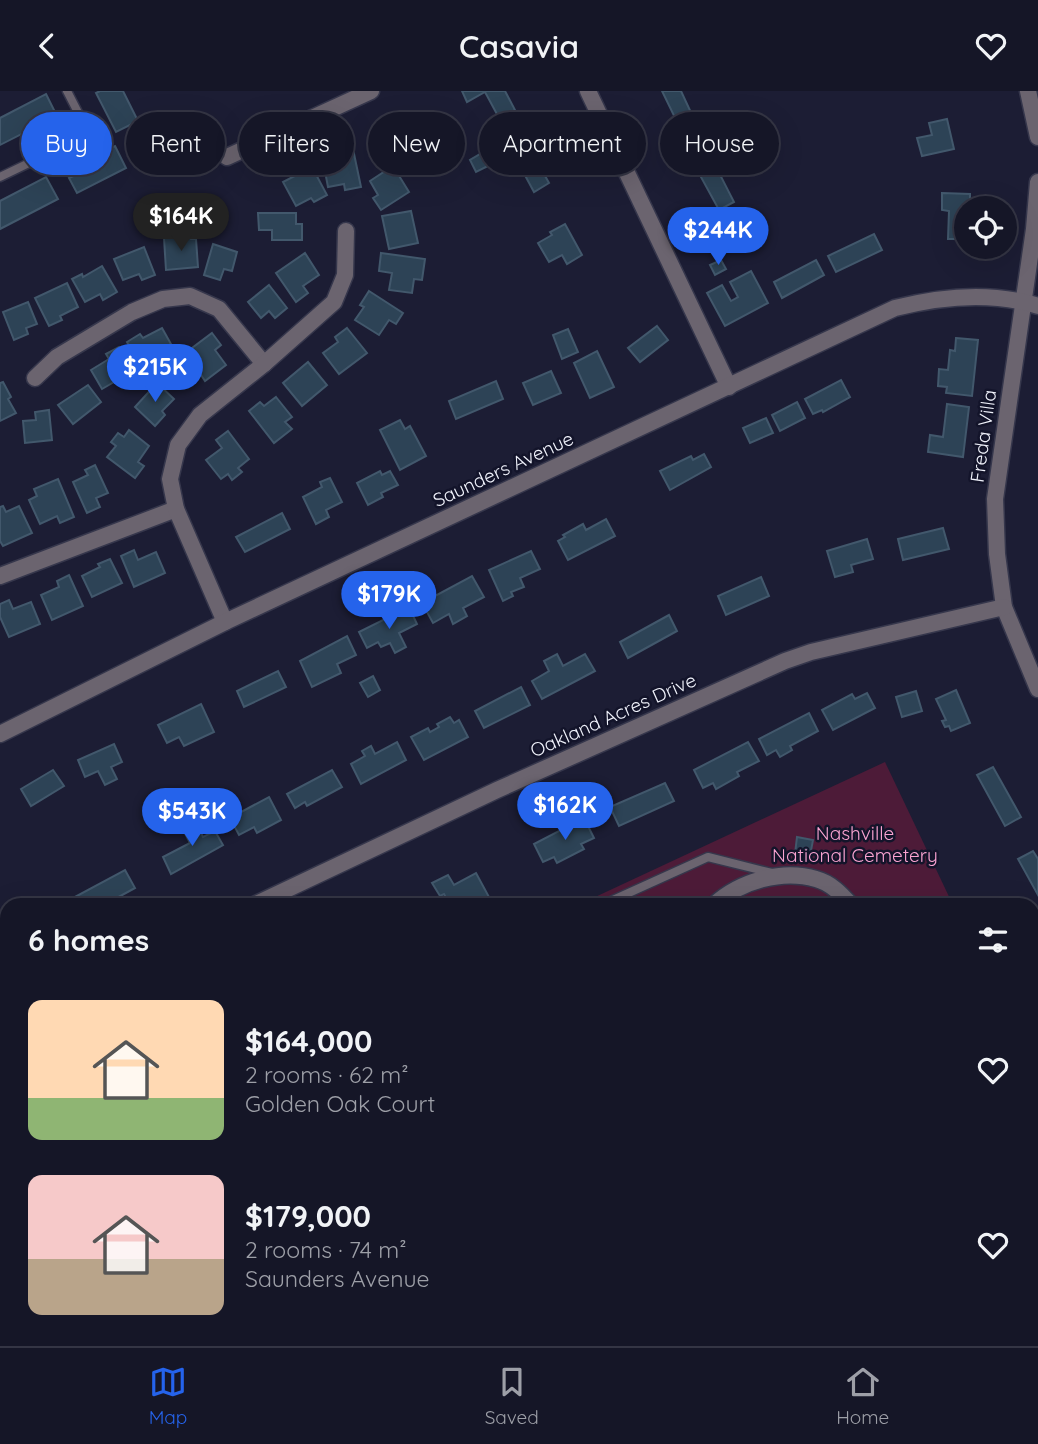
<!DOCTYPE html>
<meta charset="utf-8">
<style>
body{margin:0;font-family:Quicksand,sans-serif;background:#1e1f2f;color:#f1f3f6;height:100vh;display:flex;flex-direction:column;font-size:26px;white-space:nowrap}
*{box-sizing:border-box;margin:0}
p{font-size:23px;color:#9d9fa7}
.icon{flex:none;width:38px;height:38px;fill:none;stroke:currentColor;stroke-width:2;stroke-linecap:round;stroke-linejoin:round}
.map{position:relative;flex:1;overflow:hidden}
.sheet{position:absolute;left:0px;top:807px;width:1040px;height:450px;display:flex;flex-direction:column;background:#151627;border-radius:21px 21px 0 0;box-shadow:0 7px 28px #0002,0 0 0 2px #343544}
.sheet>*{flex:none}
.hud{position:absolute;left:21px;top:21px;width:998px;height:63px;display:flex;gap:14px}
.tools{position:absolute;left:954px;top:105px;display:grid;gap:14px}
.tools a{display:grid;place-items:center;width:63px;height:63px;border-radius:50%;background:#151627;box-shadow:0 7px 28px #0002,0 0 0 2px #343544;font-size:35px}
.price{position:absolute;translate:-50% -60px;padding:0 16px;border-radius:24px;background:#2563eb;color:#fff;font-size:23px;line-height:46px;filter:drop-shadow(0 2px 4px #0008)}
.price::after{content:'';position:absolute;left:50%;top:42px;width:21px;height:16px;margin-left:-10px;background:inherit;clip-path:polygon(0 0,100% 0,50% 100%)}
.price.current{background:#222;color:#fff}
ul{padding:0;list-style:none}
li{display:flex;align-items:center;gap:21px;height:175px;padding:0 28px}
li span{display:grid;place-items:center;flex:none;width:196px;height:140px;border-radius:14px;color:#555}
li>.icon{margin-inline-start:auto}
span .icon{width:84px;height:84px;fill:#fffc;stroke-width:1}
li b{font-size:30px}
h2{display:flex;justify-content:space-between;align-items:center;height:84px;padding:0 28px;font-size:30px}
.pill{padding:0 24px;border-radius:32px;background:#151627;box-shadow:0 7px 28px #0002,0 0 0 2px #343544;font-size:24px;line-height:63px}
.pill.current{background:#2563eb;color:#fff}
header{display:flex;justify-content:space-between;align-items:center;height:91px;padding:0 28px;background:#151627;font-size:32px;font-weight:600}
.tab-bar{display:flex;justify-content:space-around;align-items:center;height:98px;border-top:2px solid #343544;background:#151627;font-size:19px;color:#9d9fa7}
.tab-bar a{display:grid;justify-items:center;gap:4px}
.tab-bar .current{color:#2563eb}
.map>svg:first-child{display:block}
.green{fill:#4d1b38}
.building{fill:#2d4356;stroke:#42586c;stroke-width:2}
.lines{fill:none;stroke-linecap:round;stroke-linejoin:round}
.lane-casing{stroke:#36374c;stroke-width:11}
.street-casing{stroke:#36374c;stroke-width:19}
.lane{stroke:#6b646f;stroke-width:8}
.street{stroke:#6b646f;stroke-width:16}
.labels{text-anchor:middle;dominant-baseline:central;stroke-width:5;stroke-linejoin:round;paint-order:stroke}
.street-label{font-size:19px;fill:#f1f3fc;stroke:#13142a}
.park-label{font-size:19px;fill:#faa3d1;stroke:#13142a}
</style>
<header><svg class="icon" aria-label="back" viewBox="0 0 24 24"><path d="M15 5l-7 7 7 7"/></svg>Casavia<svg class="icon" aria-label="heart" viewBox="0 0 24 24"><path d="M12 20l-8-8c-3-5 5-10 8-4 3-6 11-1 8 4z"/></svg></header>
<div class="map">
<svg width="1038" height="1255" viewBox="0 0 1038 1255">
<rect width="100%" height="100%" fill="#1c1d34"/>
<g class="green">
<polygon points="885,671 953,814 578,814"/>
<polygon points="1033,1051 1038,1063 1038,1255 113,1255 110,1250 1032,1250"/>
</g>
<g class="building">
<polygon points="100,0 123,0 138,30 116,41 96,2"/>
<polygon points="462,0 505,0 515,19 499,27 485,1 467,11"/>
<polygon points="662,0 681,0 694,28 679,35"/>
<polygon points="46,3 57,25 0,54 0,27"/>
<polygon points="947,28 954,58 922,65 917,47 932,44 929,32"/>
<polygon points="115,55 126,77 77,102 69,87 76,84 73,77"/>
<polygon points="529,56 549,92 534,101 514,64"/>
<polygon points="353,58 361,96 345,99 344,93 328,96 323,70 342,67 341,60"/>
<polygon points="487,59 494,72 476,81 470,69"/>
<polygon points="712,68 734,111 719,119 696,77"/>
<polygon points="393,75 409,101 381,119 373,107 378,104 370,90"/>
<polygon points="312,76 327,104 314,111 311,107 296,115 283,91"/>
<polygon points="46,86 58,108 0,138 0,110"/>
<polygon points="942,102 970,103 970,117 966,117 966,148 948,148 949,120 942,119"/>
<polygon points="411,120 418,152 389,158 382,125"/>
<polygon points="258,122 296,122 296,133 302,133 302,149 272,149 272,139 259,139"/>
<polygon points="565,133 582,164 567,173 562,164 549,171 538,152 552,144 550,141"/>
<polygon points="874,143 882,159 836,181 828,165"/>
<polygon points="190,145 191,148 196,148 198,176 166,179 164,147"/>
<polygon points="213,153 237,161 232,180 224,178 220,189 204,184"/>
<polygon points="144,156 155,184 142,189 139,183 123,189 114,168"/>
<polygon points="305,162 319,184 303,195 308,202 296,211 276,182"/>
<polygon points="381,162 425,168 422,189 414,188 412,202 389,199 392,182 379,180"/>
<polygon points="721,169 726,178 715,184 710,174"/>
<polygon points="816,169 824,184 782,207 774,191"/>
<polygon points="102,175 117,201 103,209 100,203 85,211 72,188 82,183 83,186"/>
<polygon points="751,180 768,212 725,235 707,202 722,194 731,210 738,206 730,191"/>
<polygon points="67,192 78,216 60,225 62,229 49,235 35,207"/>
<polygon points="269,194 287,217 275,227 269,220 261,227 248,211"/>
<polygon points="369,200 403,222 396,233 389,229 379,244 355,229 364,216 360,214"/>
<polygon points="28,211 37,233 26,237 28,243 14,249 3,221"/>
<polygon points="657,235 668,249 640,271 628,257"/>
<polygon points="162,237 171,253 156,261 159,266 141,276 127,251 140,243 143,247"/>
<polygon points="347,237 367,262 339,283 323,262 338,251 335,246"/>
<polygon points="568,238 578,261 562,268 553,244"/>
<polygon points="212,242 221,254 215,259 226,274 205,290 199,281 201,279 188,260"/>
<polygon points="956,247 978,249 972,305 946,302 947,296 938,295 939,278 948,279 950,259 955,260"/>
<polygon points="119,256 133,280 102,298 91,279 109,268 106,263"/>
<polygon points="597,260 614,296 590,307 574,272"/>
<polygon points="308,271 327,294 302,315 283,292"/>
<polygon points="551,280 561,302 533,314 523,292"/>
<polygon points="841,289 850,306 823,321 822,319 813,323 805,308"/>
<polygon points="496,290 503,308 456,328 449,310"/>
<polygon points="3,291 11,306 8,308 16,322 0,330 0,292"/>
<polygon points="157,292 174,308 162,320 165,324 155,335 135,316"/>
<polygon points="88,294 101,311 73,333 58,314"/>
<polygon points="276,306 292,326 285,331 292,338 274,352 249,320 260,311 264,315"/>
<polygon points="797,311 805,327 780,340 772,324"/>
<polygon points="947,313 969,316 963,366 928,361 930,344 943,346"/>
<polygon points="49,319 52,349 25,352 23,330 36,329 35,321"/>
<polygon points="766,327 773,342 750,352 743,337"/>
<polygon points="400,329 405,338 410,335 426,365 400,379 380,339"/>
<polygon points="129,339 149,355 138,371 144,375 135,387 107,366 116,355 111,351 118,342 124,346"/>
<polygon points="228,340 249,368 238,377 242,381 232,389 228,383 221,388 206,369 222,357 216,349"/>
<polygon points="704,363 711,376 670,399 660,380 691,365 693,369"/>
<polygon points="95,374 108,402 96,407 100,416 87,422 73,391 88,384 85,379"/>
<polygon points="380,380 382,384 390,380 398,394 381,402 383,406 368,414 357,392"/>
<polygon points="330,387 342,411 326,419 329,426 316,433 303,406 322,396 320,391"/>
<polygon points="58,388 74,426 60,432 57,425 40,433 29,409 37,405 34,398"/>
<polygon points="3,415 6,421 19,415 32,442 3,455 0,450 0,416"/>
<polygon points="282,422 290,438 245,461 236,446"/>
<polygon points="606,428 615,445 568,469 558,450 565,446 563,444 583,433 586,439"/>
<polygon points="943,437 949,458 903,469 898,448"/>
<polygon points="867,448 873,468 851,474 853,481 835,486 827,460"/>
<polygon points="134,459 138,469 156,461 165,482 134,496 121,465"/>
<polygon points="531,460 540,478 520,487 524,496 511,501 513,505 503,510 489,479"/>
<polygon points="110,468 122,492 92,506 82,485 100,476 98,473"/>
<polygon points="69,484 83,515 52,529 41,504 59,496 57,490"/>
<polygon points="472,485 484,506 463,517 467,525 453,533 449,523 433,532 422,512"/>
<polygon points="761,486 769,505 726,524 718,505"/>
<polygon points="9,509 13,518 31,511 40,533 9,546 0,526 0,513"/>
<polygon points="409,516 417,533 399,542 406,556 395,562 390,552 381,556 378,551 367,557 359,541"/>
<polygon points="669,524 677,540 628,567 620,551"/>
<polygon points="347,545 356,564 337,573 341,582 312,596 300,570"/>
<polygon points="557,563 563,575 585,563 595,580 542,608 532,590 549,580 544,570"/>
<polygon points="278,580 286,596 244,616 237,600"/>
<polygon points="373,585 380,599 368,606 360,592"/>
<polygon points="521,596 530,614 484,637 475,620"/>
<polygon points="956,599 970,632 951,640 949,635 945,636 942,630 946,629 936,608"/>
<polygon points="916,600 922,620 902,626 896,606"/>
<polygon points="867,602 875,617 833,639 822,619 852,603 855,608"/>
<polygon points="201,613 214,641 184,655 179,646 167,652 158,634"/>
<polygon points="809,622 818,640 790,655 792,659 780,666 776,659 767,664 759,648"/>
<polygon points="450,626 454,632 459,629 468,646 424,669 411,646 428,637 430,641 439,636 437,633"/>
<polygon points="397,651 406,669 361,693 351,673 365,665 362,660 371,655 375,663"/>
<polygon points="748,651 759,670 737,681 739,685 716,698 713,692 703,697 694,679"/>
<polygon points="114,653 122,671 111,676 117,688 105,694 98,680 85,686 78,669"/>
<polygon points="993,676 1021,726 1005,735 977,684"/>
<polygon points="53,679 64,695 31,715 21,698"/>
<polygon points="332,679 342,696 307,715 305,711 295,717 287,703"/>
<polygon points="665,692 674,710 619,735 610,716"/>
<polygon points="269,706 281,729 257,742 254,736 239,744 230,727"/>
<polygon points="584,727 594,747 581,753 584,758 557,772 554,766 543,771 534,753"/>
<polygon points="195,730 203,746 215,740 223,754 171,783 163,766 190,752 182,737"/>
<polygon points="797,746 813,749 810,765 795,763"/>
<polygon points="1033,760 1038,768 1038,804 1018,768"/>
<polygon points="125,779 135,797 104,814 76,814 73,807"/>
<polygon points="476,782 489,806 474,814 450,814 444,803 440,805 432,792 448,784 454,794"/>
<polygon points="7,838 7,862 0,866 0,842"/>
</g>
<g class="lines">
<g class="lane-casing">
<g id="lane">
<polyline points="0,86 81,47 87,39 67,0"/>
<polyline points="602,814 708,766 772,782"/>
<polyline points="0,1224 7,1221"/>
<polyline points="43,1250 45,1255"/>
</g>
</g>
<g class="street-casing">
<g id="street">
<polyline points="588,0 729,296"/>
<polyline points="1028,0 1038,46"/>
<polyline points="227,66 371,0"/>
<polyline points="1038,91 1034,138 995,408 997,463 1004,516 1038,598"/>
<polyline points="35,287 57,266 132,221 163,208 190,205 219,218 264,273"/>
<polyline points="0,485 176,418"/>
<polyline points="225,531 176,418 170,388 178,354 200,324 264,273 334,211 345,184 346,140"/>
<path d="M 0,643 L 225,531 L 895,217 C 942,205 991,200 1038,215"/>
<polyline points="254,814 497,699 785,570 811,561 1004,516"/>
<path d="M 714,814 C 740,790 782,778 816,788 C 831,792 841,803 851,814"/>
<polyline points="0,934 7,931"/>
<polyline points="0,1050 7,1065"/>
<polyline points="95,1250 98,1255"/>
<polyline points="176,1250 179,1255"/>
<polyline points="266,1250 266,1255"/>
<polyline points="494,1255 496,1250"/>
<polyline points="791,1255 796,1250"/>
</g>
</g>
<use href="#lane" class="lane"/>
<use href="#street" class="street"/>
</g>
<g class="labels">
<g class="street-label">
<text transform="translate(983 345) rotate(-82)">Freda Villa</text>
<text transform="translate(503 378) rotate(-25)">Saunders Avenue</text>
<text transform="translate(613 624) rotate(-24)">Oakland Acres Drive</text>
</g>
<g class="park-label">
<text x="855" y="742">Nashville<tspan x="855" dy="22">National Cemetery</tspan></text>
</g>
</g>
</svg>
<div class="tools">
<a><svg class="icon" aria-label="locate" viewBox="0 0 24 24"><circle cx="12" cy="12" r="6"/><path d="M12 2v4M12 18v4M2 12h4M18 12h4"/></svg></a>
</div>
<b class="price current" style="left:181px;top:162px">$164K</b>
<b class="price" style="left:718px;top:176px">$244K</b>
<b class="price" style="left:155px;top:313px">$215K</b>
<b class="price" style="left:389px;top:540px">$179K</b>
<b class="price" style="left:565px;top:751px">$162K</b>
<b class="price" style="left:192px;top:757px">$543K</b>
<div class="hud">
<a class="pill current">Buy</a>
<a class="pill">Rent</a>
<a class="pill">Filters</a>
<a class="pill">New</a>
<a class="pill">Apartment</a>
<a class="pill">House</a>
</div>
<section class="sheet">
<h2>6 homes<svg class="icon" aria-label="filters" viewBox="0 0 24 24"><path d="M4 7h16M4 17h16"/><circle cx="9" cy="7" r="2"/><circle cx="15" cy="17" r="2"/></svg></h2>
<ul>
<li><span style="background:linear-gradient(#ffd9b3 70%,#8fb573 0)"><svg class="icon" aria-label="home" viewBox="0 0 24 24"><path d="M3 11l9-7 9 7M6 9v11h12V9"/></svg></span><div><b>$164,000</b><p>2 rooms · 62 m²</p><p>Golden Oak Court</p></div><svg class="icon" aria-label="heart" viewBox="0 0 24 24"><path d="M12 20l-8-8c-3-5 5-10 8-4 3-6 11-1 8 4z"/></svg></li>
<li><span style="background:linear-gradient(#f6c9c9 60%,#b9a48a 0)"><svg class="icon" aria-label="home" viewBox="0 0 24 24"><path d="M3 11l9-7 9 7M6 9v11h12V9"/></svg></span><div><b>$179,000</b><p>2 rooms · 74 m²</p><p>Saunders Avenue</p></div><svg class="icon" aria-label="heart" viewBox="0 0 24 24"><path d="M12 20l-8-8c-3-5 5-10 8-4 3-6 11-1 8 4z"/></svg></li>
</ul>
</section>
</div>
<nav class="tab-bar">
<a class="current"><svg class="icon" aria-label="map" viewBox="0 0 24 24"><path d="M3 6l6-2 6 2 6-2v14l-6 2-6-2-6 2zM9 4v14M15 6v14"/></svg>Map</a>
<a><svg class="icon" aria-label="saved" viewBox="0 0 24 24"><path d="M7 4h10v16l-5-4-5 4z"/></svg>Saved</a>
<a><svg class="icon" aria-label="home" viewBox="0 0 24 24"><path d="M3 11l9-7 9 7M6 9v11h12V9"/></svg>Home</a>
</nav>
